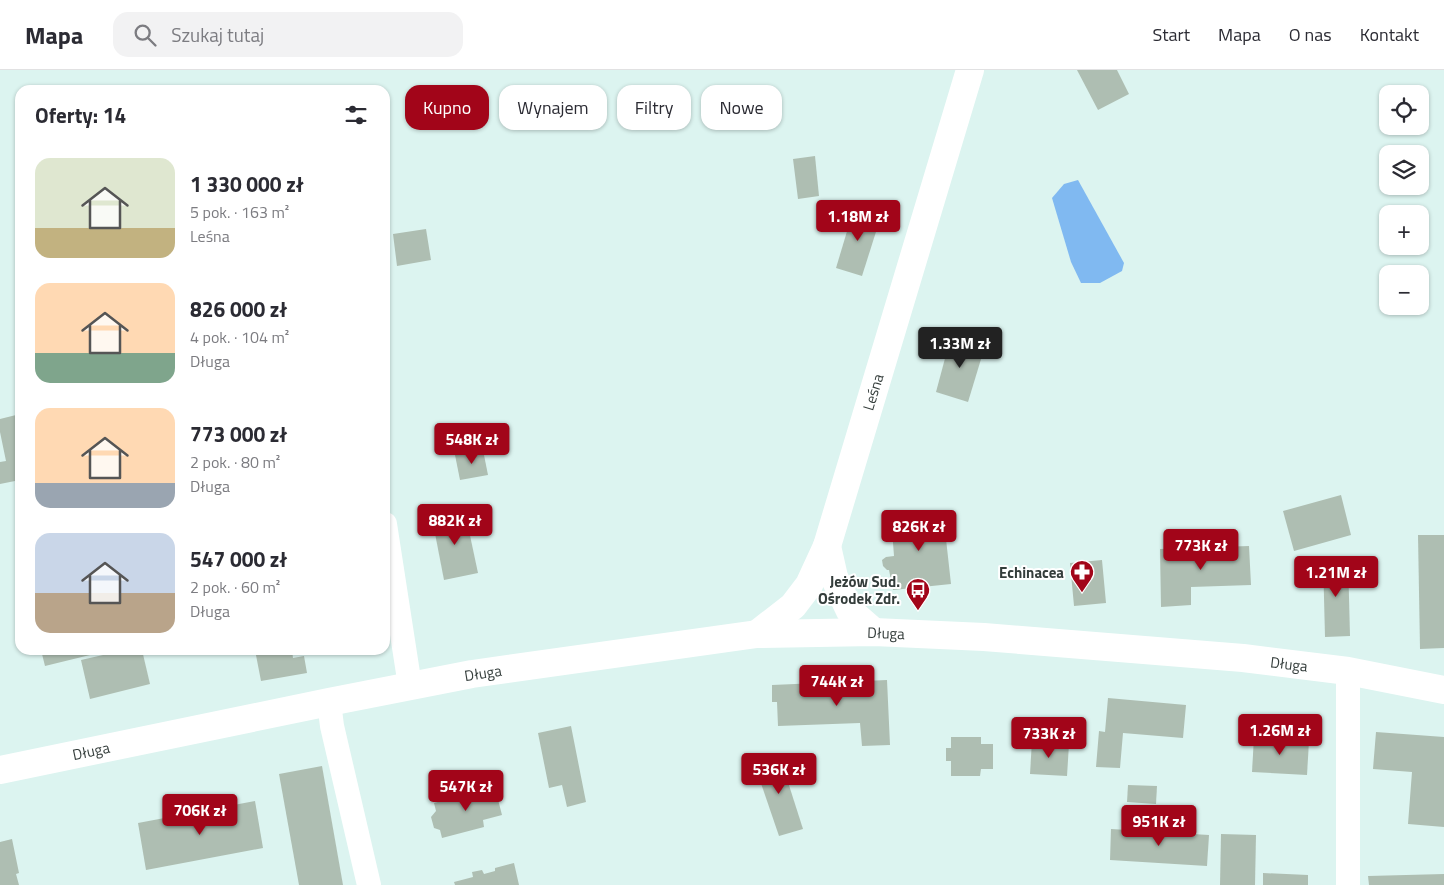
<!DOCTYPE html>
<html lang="pl">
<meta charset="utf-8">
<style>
body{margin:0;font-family:"Titillium Web",sans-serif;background:#f2f2f3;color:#2b2b33;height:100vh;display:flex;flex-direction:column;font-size:19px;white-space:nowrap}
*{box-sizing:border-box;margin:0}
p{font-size:16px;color:#7c7c81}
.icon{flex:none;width:28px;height:28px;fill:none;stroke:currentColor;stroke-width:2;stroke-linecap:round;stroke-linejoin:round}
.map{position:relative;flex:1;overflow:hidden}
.side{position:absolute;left:15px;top:15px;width:375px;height:570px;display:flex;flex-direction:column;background:#fff;border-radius:15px;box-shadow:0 1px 4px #0004}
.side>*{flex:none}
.top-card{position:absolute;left:405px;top:15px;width:475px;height:45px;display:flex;gap:10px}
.controls{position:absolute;left:1379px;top:15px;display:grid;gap:10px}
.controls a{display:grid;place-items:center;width:50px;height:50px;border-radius:10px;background:#fff;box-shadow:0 1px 4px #0004;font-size:25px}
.price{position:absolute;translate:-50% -42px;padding:0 11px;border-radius:5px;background:#a20519;color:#fff;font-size:16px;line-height:32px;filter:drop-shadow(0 1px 2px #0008)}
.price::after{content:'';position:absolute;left:50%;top:30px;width:15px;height:11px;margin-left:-8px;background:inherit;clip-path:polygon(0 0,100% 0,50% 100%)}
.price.current{background:#222;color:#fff}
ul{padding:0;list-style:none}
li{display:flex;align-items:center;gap:15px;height:125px;padding:0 20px}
li span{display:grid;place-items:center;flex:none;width:140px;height:100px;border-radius:15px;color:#555}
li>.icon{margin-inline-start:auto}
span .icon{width:60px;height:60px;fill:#fffc;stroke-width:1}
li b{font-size:21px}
h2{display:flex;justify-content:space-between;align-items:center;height:60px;padding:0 20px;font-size:21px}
.tag{padding:0 18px;border-radius:15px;background:#fff;box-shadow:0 1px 4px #0004;font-size:18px;line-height:45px}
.tag.current{background:#a20519;color:#fff}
header{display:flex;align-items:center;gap:30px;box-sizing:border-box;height:70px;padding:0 25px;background:#fff;border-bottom:1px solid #e1e1e2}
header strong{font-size:24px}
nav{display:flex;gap:28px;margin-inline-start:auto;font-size:18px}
.search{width:350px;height:45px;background:#f2f2f3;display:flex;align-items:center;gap:12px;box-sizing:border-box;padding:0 18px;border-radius:15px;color:#7c7c81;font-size:19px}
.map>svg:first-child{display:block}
.water{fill:#80b9f1}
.building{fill:#aebeb2}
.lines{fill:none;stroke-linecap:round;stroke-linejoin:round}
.street{stroke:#fff;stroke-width:24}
.secondary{stroke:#fff;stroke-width:28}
.labels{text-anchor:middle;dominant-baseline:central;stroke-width:4;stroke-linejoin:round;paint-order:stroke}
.street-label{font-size:15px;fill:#343d3b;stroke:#fff}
.poi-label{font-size:15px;font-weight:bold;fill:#343d3b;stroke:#fff;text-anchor:end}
</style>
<header>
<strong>Mapa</strong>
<div class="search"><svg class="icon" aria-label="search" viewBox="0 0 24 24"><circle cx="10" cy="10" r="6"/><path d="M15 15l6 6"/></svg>Szukaj tutaj</div>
<nav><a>Start</a><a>Mapa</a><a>O nas</a><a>Kontakt</a></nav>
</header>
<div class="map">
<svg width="1444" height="815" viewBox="0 0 1444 815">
<rect width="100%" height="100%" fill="#dcf4f0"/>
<polygon class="water" points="1078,110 1124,193 1122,201 1100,213 1081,213 1071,192 1052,128 1064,114"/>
<g class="building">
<polygon points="1077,0 1117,0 1129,24 1098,40"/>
<polygon points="815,86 819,126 798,129 793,89"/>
<polygon points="854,138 881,146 862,206 836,198"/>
<polygon points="426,159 431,190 397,196 393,164"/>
<polygon points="951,266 985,276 968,332 936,322"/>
<polygon points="20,344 20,410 0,414 0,392 6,391 0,362 0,349"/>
<polygon points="483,380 488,405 460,410 455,385"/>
<polygon points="1341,425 1351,465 1294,481 1283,441"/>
<polygon points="465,442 478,503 444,510 432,448"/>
<polygon points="943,442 951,514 893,520 889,500 887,500 883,496 882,490 886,487 894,486 891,446"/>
<polygon points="1418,465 1444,465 1444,578 1420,579"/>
<polygon points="1249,476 1251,515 1191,517 1191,535 1161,537 1160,479"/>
<polygon points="1323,488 1348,489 1350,566 1325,567"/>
<polygon points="1102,490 1106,533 1074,536 1070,493"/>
<polygon points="41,580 88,580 90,585 45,596"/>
<polygon points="125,580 142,580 150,614 90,629 81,590"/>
<polygon points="255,580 292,580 293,588 304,586 307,603 261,611"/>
<polygon points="887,610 890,675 862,676 860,653 778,656 777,632 772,632 772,615"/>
<polygon points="1108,628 1186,635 1183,668 1123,663 1120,698 1096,697 1099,661 1105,662"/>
<polygon points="571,656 586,732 567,737 562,715 549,718 538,663"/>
<polygon points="1376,662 1444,667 1444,757 1408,754 1412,702 1373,699"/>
<polygon points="951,667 981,667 981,674 993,674 993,699 981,699 980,706 951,706 951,691 946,691 946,678 951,678"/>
<polygon points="1254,667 1309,671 1307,705 1252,702"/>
<polygon points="1032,671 1069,674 1067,706 1030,704"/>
<polygon points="779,684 803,759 779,766 754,693"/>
<polygon points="322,696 343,815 299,815 279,704"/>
<polygon points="494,714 502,745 483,750 484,757 442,768 440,760 434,758 431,747 436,741 434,733 474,722 473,719"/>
<polygon points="1128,715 1157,716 1156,734 1127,732"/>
<polygon points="255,731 263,778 146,800 138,753"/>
<polygon points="1111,759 1209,765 1207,796 1110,790"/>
<polygon points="1221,764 1256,765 1255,815 1220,815"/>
<polygon points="12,769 19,803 16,804 19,815 0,815 0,772"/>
<polygon points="514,793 519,815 455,815 454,812 473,807 472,802 482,800 484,804 495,801 495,798"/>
<polygon points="1263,803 1308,805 1308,815 1263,815"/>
<polygon points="1444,804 1444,815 1369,815 1368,806"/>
</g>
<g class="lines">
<g class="street">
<polyline points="385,454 410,616"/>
<polyline points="1348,601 1348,815"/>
<polyline points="329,632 332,656 369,815"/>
</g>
<g class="secondary">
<polyline points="827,476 834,507 850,541 874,562"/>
<polyline points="757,564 793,536 809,515 827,476 970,0"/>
<polyline points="0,700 329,632 472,604 757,564 874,562 984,567 1243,588 1348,601 1444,620"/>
</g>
</g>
<defs>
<g id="pharmacy-pin" transform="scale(1.25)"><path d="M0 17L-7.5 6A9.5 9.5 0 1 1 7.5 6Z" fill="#a20519" stroke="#fff"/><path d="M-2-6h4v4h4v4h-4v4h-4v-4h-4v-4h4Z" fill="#fff"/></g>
<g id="bus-pin" transform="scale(1.25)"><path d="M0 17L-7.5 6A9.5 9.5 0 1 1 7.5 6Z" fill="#a20519" stroke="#fff"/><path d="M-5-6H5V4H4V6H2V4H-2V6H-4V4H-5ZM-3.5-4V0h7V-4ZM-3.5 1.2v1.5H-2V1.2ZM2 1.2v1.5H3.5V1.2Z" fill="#fff"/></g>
</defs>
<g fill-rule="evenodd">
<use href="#pharmacy-pin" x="1082" y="502"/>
<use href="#bus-pin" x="918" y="520"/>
</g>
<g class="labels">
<g class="street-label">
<text transform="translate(873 322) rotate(-73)">Leśna</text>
<text transform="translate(886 563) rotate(2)">Długa</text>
<text transform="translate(1289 594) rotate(7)">Długa</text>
<text transform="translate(483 603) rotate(-9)">Długa</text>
<text transform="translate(91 681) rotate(-12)">Długa</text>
</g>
<g class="poi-label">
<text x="1064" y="502">Echinacea</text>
<text x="900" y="511">Jeżów Sud.<tspan x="900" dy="17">Ośrodek Zdr.</tspan></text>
</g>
</g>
</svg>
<div class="controls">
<a><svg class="icon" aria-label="locate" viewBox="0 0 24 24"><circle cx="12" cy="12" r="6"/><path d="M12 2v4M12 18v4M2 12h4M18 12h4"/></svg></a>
<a><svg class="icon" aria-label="layers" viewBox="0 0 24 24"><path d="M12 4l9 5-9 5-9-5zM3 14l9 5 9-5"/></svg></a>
<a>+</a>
<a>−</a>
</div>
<b class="price" style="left:858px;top:172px">1.18M zł</b>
<b class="price current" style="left:960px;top:299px">1.33M zł</b>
<b class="price" style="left:472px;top:395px">548K zł</b>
<b class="price" style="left:455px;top:476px">882K zł</b>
<b class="price" style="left:919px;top:482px">826K zł</b>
<b class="price" style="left:1201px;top:501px">773K zł</b>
<b class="price" style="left:1336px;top:528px">1.21M zł</b>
<b class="price" style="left:837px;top:637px">744K zł</b>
<b class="price" style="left:1280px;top:686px">1.26M zł</b>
<b class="price" style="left:1049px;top:689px">733K zł</b>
<b class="price" style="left:779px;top:725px">536K zł</b>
<b class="price" style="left:466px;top:742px">547K zł</b>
<b class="price" style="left:200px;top:766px">706K zł</b>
<b class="price" style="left:1159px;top:777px">951K zł</b>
<div class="top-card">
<a class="tag current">Kupno</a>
<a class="tag">Wynajem</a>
<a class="tag">Filtry</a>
<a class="tag">Nowe</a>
</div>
<section class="side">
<h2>Oferty: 14<svg class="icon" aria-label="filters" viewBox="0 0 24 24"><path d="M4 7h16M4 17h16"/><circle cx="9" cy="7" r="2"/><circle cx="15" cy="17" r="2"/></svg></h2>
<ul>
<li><span style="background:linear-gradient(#dfe7d0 70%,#c2b280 0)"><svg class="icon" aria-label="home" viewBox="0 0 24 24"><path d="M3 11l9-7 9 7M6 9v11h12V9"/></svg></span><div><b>1 330 000 zł</b><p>5 pok. · 163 m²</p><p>Leśna</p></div></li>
<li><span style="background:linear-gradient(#ffd9b3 70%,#7fa58c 0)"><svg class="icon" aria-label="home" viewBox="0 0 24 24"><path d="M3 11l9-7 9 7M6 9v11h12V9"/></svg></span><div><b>826 000 zł</b><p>4 pok. · 104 m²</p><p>Długa</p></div></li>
<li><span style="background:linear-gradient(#ffd9b3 75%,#9aa5b1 0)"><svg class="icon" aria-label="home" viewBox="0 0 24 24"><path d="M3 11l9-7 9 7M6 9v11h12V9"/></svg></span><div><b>773 000 zł</b><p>2 pok. · 80 m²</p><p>Długa</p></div></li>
<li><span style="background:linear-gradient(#c9d6e8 60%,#b9a48a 0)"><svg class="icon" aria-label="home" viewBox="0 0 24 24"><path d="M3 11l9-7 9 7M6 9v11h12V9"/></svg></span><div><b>547 000 zł</b><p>2 pok. · 60 m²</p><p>Długa</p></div></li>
</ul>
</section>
</div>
